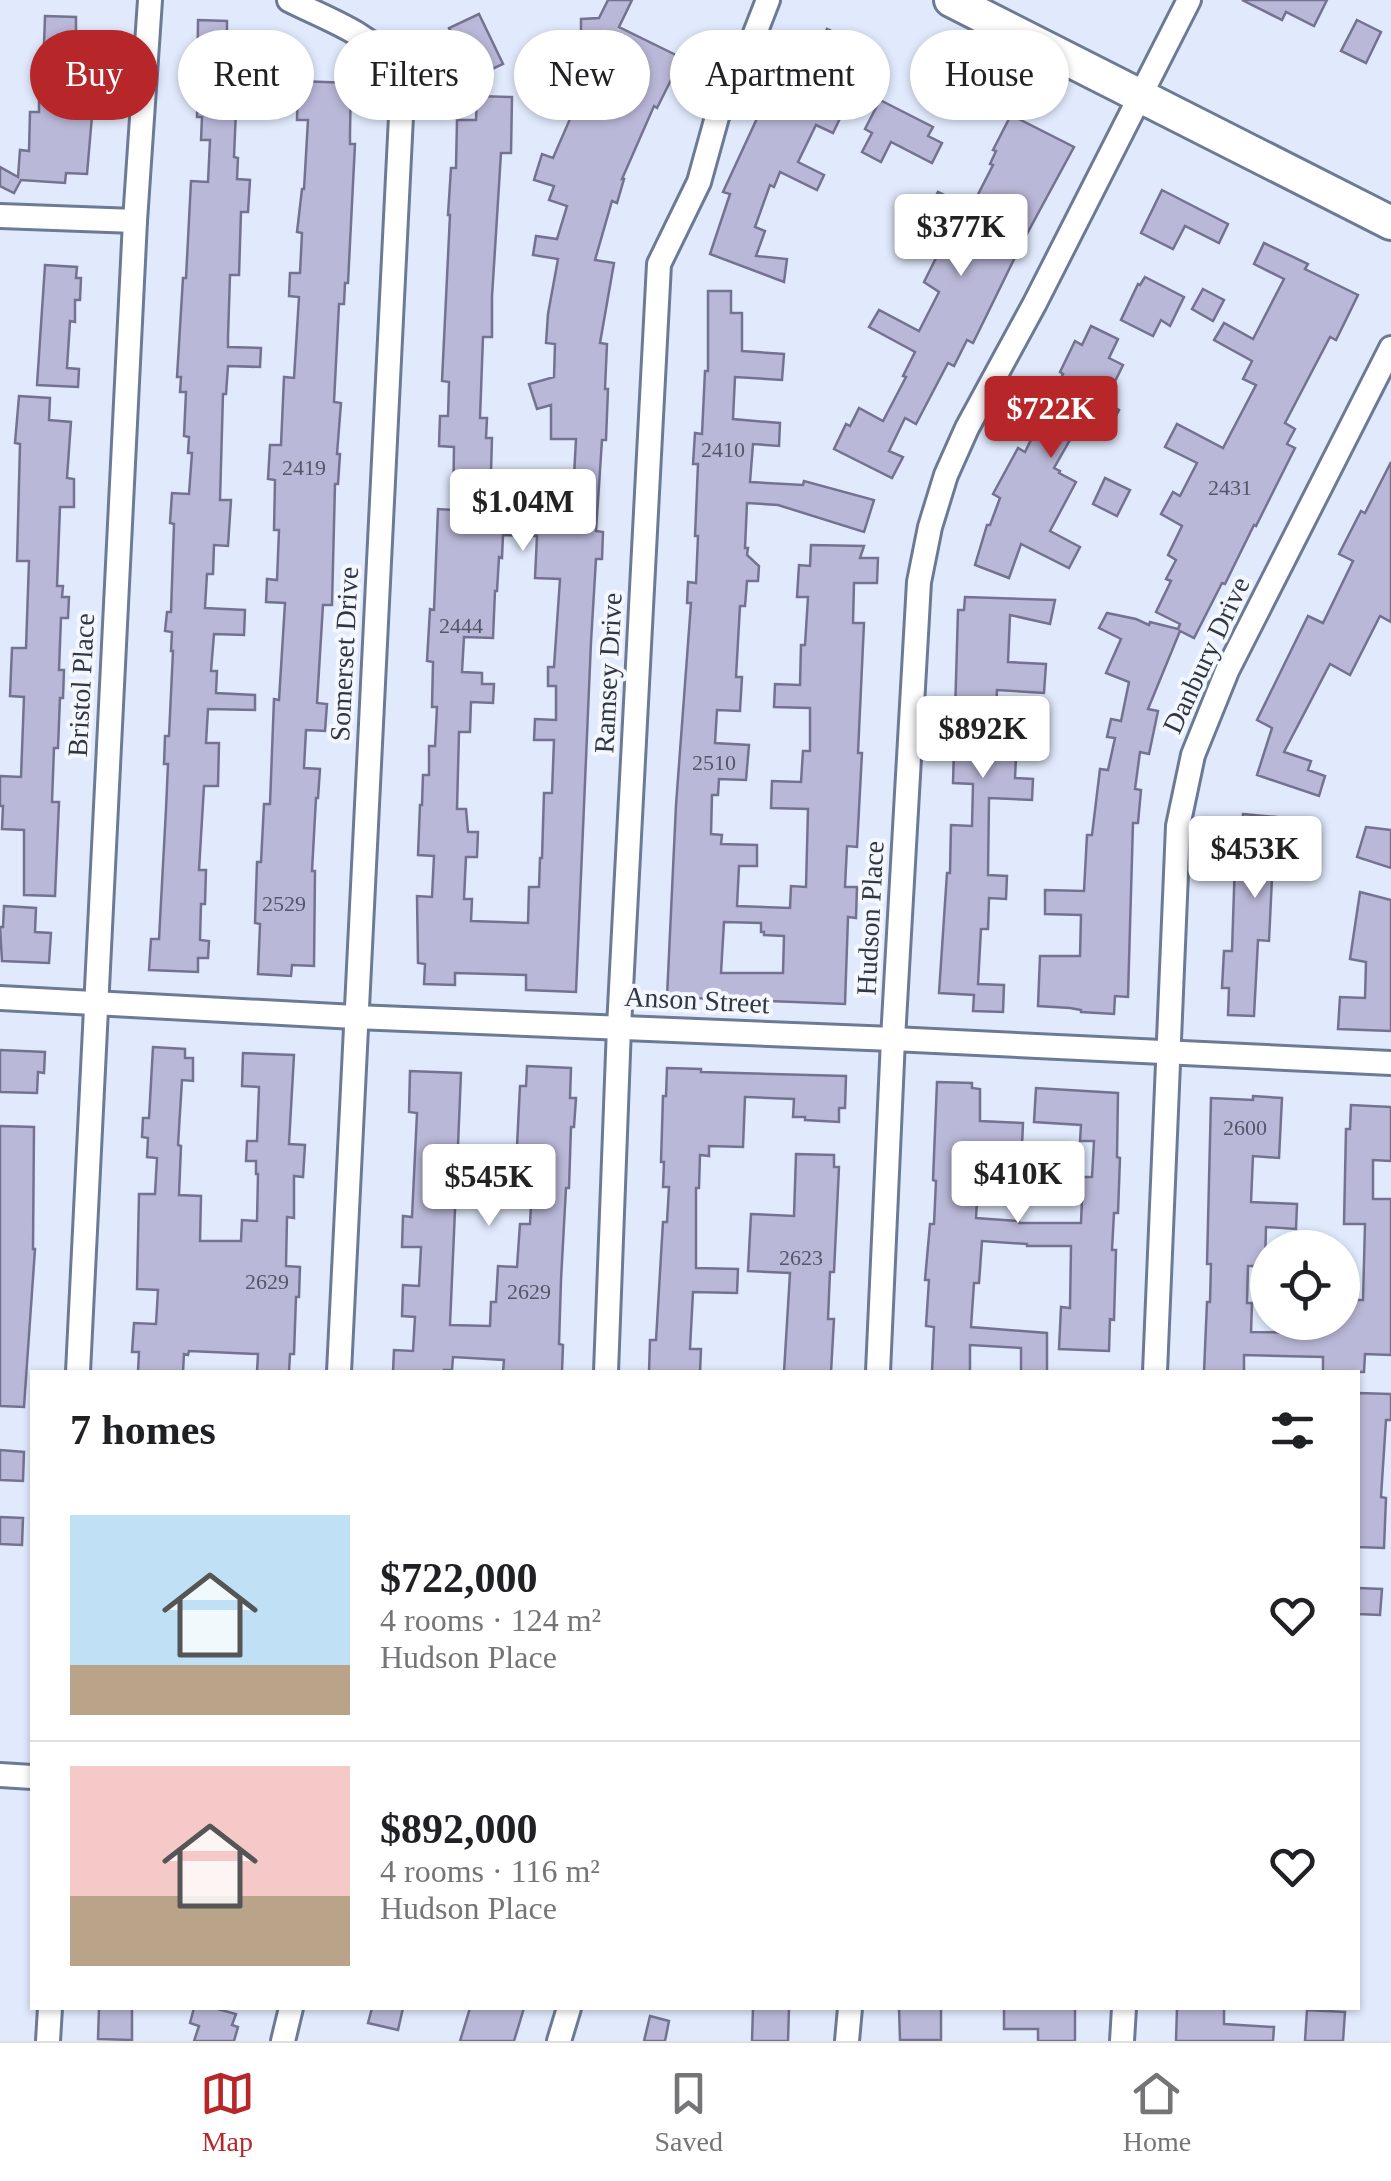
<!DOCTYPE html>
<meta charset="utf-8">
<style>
body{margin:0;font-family:Georgia,serif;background:#f6f6f6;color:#202124;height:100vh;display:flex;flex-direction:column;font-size:38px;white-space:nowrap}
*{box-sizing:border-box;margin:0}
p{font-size:32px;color:#757577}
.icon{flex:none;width:55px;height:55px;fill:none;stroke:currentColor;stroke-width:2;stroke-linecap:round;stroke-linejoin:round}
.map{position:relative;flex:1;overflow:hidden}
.details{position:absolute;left:30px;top:1370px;width:1330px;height:640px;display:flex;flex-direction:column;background:#fff;border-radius:0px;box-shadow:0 2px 8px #0004}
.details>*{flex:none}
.guide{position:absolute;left:30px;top:30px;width:1332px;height:90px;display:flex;gap:20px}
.fabs{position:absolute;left:1250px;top:1230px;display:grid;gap:20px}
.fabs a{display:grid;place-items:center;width:110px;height:110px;border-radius:50%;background:#fff;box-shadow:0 2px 8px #0004;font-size:50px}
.price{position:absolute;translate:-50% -85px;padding:0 22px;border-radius:10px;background:#fff;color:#222;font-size:32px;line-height:65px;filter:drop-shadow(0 2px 5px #0008)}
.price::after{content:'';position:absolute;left:50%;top:60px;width:30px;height:22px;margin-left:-15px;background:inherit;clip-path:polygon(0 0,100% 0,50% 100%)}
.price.on{background:#b7272a;color:#fff}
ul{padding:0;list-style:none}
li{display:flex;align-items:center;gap:30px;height:250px;padding:0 40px}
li+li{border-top:2px solid #e0e0e0}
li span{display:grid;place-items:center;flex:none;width:280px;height:200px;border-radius:0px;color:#555}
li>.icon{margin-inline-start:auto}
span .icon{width:120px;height:120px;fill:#fffc;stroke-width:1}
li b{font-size:42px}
h2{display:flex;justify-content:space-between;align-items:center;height:120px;padding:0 40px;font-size:42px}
.pill{padding:0 35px;border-radius:45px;background:#fff;box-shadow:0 2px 8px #0004;font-size:35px;line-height:90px}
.pill.on{background:#b7272a;color:#fff}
.tabs{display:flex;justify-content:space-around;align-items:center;height:140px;border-top:2px solid #e0e0e0;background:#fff;font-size:28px;color:#757577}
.tabs a{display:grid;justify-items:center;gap:5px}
.tabs .on{color:#b7272a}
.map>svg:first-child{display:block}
.building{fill:#bab8d8;stroke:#747290;stroke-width:2.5;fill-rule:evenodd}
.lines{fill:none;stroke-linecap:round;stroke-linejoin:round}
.minor-casing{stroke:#6c7a96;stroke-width:28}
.secondary-casing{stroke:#6c7a96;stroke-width:38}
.minor{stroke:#fff;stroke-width:22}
.secondary{stroke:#fff;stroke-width:32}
.labels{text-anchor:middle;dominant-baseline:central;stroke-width:8;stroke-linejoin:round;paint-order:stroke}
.number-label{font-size:22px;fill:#525768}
.street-label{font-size:28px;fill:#303743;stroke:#f4f7fe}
</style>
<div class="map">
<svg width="1391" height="2041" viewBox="0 0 1391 2041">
<rect width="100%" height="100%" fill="#e1eafd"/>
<g class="building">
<path d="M 608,0 L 632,0 L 619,27 L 682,58 L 657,108 L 654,106 L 622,179 L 624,179 L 617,203 L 612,201 L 595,260 L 614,263 L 600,343 L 607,344 L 605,389 L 608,389 L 606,440 L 602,440 L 596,531 L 603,532 L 602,559 L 596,559 L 591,642 L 576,992 L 526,990 L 526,975 L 455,973 L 455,985 L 424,984 L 425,964 L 418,963 L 417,896 L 432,897 L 434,856 L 418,855 L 420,805 L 422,805 L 423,775 L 429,775 L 429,746 L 435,746 L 437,707 L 432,707 L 433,662 L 427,661 L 430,609 L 434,610 L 438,509 L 453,510 L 454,447 L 439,446 L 440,416 L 448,416 L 449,382 L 442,381 L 450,215 L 448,215 L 451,168 L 456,168 L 457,120 L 476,120 L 477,96 L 512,97 L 511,153 L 501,153 L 492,297 L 492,337 L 483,337 L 480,418 L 487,418 L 486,438 L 492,438 L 491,472 L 487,472 L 485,510 L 497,511 L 497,514 L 561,516 L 563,475 L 574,476 L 576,439 L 551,439 L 551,405 L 537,409 L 529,384 L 554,377 L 555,344 L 546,343 L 548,314 L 558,259 L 533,255 L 536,236 L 557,239 L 567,206 L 549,200 L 554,186 L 534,180 L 542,154 L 553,158 L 570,119 L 556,113 L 563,98 L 576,103 L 583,86 L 588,88 L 609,45 L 581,45 L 581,19 L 599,18 ZM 503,535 L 537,536 L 535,578 L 560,579 L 554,667 L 548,667 L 548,686 L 556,686 L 556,720 L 535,719 L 534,740 L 554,740 L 552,793 L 544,793 L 542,858 L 540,858 L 539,887 L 529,887 L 528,923 L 471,921 L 472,899 L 464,899 L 466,857 L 477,857 L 478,832 L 468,832 L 466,809 L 457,809 L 459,732 L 470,732 L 471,702 L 493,703 L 494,684 L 482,684 L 482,673 L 462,672 L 464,637 L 493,638 L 495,591 L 497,591 L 499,557 L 502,558 Z"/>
<polygon points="1242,0 1327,0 1314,26 1286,12 1282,20"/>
<polygon points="479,14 503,64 473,78 449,28"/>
<polygon points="45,16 76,17 76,42 92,42 92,116 87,174 66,173 65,183 21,180 14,193 0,186 0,167 18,177 20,150 29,151 30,112 39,112 39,100 42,100"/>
<polygon points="198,20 227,21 227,32 259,34 257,76 252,76 250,111 236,110 234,157 238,158 237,179 250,180 248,212 241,212 239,275 230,275 228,337 228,347 261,348 260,367 228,366 226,394 223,394 220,500 231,500 228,546 214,545 213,574 207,574 205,608 245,610 244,635 214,634 211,671 217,671 216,693 255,695 255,710 208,709 206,743 219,743 218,786 204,786 199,870 206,870 205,904 201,904 200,940 209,941 208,958 198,958 198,972 149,970 151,939 159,939 166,809 168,764 164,764 165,736 169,736 173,651 171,651 172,632 165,631 167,612 171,612 174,524 170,523 172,493 189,494 192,453 188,453 189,437 184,436 186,392 180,392 181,377 177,377 183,278 186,278 191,181 208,182 210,140 201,140 202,117 197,117"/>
<polygon points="1357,20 1381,32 1366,63 1341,51"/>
<polygon points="827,29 881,55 869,80 831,62 812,100 842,114 833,133 816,125 798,162 824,175 817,190 780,172 774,187 770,185 755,227 765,231 756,256 787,259 784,282 710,254 730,194 723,192 771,88 779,92 800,50 813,56"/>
<polygon points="298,81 351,83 350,132 350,144 355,144 348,283 345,283 344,304 339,304 334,402 341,403 337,454 340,454 338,484 335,484 332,605 323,605 317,703 327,704 325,731 306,730 304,768 320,769 318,798 316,798 312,871 315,871 314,966 292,965 291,976 258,974 260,924 255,923 257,862 261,862 264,804 270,804 274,699 279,700 285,603 266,602 267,579 277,580 279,530 274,530 275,480 268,479 270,445 281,445 284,377 294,378 299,297 289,296 290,273 300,273 302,233 297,232 302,189 304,189 308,120 297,120"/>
<polygon points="880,100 933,127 928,136 942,143 932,163 891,142 881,162 862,152 872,133 865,129"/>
<polygon points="1011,115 1074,147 1022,243 973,343 967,340 954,366 948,363 916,424 905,418 889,451 903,457 892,478 834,449 846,424 850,426 859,408 883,421 906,377 903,376 915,352 869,327 879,310 919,331 939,292 924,282 940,250 914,237 938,192 971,208 993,165 990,164 996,151 993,150"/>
<polygon points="1162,190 1228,224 1219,243 1185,226 1173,249 1141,233"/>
<polygon points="1264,243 1308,264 1305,269 1358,295 1336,340 1330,337 1285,423 1295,429 1287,444 1295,448 1256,526 1254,525 1225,584 1222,583 1194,638 1180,631 1148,709 1158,711 1149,754 1140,752 1135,789 1141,790 1138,823 1133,823 1128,997 1115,996 1114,1014 1081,1012 1081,1010 1070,1008 1038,1006 1040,956 1080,956 1081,915 1045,914 1045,890 1084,891 1087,835 1092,835 1100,769 1108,770 1115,738 1107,737 1111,719 1121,721 1129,682 1106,673 1121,639 1099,628 1107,613 1136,619 1149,625 1150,622 1178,629 1180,624 1156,612 1171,581 1166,579 1176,560 1168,555 1182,526 1161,514 1173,492 1180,496 1197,463 1165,447 1177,424 1223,448 1256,385 1243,379 1252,361 1214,340 1224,323 1253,339 1284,279 1254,264"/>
<polygon points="45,265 77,267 76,278 81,278 80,300 75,300 75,322 70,321 67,368 79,369 78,387 37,385"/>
<polygon points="1145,277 1184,297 1170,326 1161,320 1153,336 1121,320 1138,284 1140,285"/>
<polygon points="1203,289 1224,300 1213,321 1192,309"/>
<path d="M 708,291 L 731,291 L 731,313 L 742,313 L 742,351 L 784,354 L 782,380 L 735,377 L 733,419 L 780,423 L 779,446 L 753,444 L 750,482 L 803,485 L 804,481 L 874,500 L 864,532 L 778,505 L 747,503 L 745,548 L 748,548 L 747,555 L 759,566 L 758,581 L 747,581 L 745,606 L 740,606 L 736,677 L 742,677 L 740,711 L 717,710 L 715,743 L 749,745 L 746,780 L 719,779 L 718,795 L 712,795 L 711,834 L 722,835 L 721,844 L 757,845 L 757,866 L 739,866 L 737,906 L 790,908 L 791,886 L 806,887 L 808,809 L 771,808 L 772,781 L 801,782 L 803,751 L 810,751 L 810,708 L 774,707 L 775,684 L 800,685 L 801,645 L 805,645 L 808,597 L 797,597 L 799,565 L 810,566 L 811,545 L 864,546 L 860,558 L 878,558 L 877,583 L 854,583 L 853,623 L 864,623 L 858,753 L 862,753 L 857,847 L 847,846 L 845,887 L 857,887 L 856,918 L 848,917 L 845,1004 L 667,997 L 676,805 L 691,603 L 687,603 L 688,582 L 696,583 L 698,536 L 695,536 L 698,464 L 693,464 L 695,433 L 702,434 L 705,371 L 708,371 ZM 724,922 L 761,923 L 761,932 L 764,932 L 764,935 L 784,936 L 783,973 L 721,973 Z"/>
<polygon points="1091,326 1118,339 1109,358 1123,365 1105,402 1119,410 1107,433 1082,419 1054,468 1060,471 1059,473 1076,482 1050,531 1080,547 1069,568 1021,544 1009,578 975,565 987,525 990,525 1000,498 993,494 1018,448 1025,452 1063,374 1060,372 1075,341 1082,345"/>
<polygon points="19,396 50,398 49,420 71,422 67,478 74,479 74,507 60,507 57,586 63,586 62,597 69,597 68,618 61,618 59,670 64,670 63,698 60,698 58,748 54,748 52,802 59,802 55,896 24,895 24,830 2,829 3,806 0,806 0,776 21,777 24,697 10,696 12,648 26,648 29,561 17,561 20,444 15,443"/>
<polygon points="1391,462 1391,622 1380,616 1350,675 1330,664 1284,752 1311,761 1308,770 1325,776 1319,796 1257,775 1272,728 1257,720 1308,616 1323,623 1353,561 1339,554 1361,511 1365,513"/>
<polygon points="1105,478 1130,490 1117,516 1093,504"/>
<polygon points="965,597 1055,600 1050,624 1010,615 1008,662 1046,664 1044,693 997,690 995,735 1017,736 1015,778 1033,779 1032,800 989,798 988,875 1007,876 1006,899 989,898 988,929 981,929 978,984 1004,985 1003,1012 973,1011 974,995 939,993 947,873 950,873 951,825 972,826 973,784 953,783 958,610 964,610"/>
<polygon points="1243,814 1276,817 1276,820 1286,821 1284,854 1311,855 1311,879 1272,878 1269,941 1258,940 1254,1016 1228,1015 1229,988 1222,988 1224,951 1232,951 1235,860 1224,859 1226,833 1241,834"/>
<polygon points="1366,827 1391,830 1391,868 1357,857"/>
<polygon points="1360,892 1391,900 1391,1031 1338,1029 1340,997 1365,998 1366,962 1350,959"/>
<polygon points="4,906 36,908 35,932 51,933 49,963 2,961 0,927 3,927"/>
<polygon points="153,1047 185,1049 185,1058 193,1058 193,1081 182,1080 178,1145 181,1146 179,1195 201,1196 200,1241 241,1241 242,1220 257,1221 258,1174 256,1174 256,1161 246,1161 247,1141 257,1141 259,1087 242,1086 243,1053 294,1055 289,1144 305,1145 303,1177 294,1176 294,1218 287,1217 286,1266 300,1267 299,1297 296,1297 294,1354 290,1354 289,1372 257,1372 258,1354 189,1351 188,1355 184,1354 183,1372 138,1372 139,1352 132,1352 134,1323 156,1324 158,1290 137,1289 139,1194 155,1194 157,1158 147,1157 148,1138 142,1137 143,1118 149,1118"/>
<polygon points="0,1050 45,1052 44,1073 38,1072 37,1093 0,1092"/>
<polygon points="527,1066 571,1068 570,1098 576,1098 574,1127 571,1127 569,1188 566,1188 561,1280 559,1344 563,1345 562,1372 503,1372 504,1360 453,1357 452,1370 444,1370 444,1372 393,1372 394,1350 413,1351 415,1317 402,1316 403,1285 419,1286 421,1247 402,1247 403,1216 412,1217 417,1113 409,1112 410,1071 461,1073 458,1146 482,1148 480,1188 456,1187 450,1325 490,1326 491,1302 496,1302 498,1266 517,1267 520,1224 530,1224 532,1186 518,1186 519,1146 517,1146 520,1086 526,1086"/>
<polygon points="667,1068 701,1069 701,1072 846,1076 845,1108 839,1108 839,1122 805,1120 805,1117 793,1117 794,1099 747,1097 745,1097 743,1147 709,1146 709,1156 700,1155 699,1188 696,1188 696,1268 738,1269 737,1293 693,1292 690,1349 701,1349 700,1372 649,1372 650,1340 656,1340 663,1222 667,1222 669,1187 663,1187 664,1162 661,1162 663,1096 666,1096"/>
<polygon points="937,1082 972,1083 972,1088 980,1089 980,1121 1023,1123 1022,1146 1000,1145 998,1184 978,1183 976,1218 1019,1221 1019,1223 1081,1223 1083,1177 1092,1177 1094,1141 1080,1141 1081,1125 1034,1122 1036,1088 1118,1093 1117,1157 1120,1158 1118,1213 1114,1213 1112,1250 1116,1250 1114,1320 1110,1319 1109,1351 1059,1349 1061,1307 1070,1308 1071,1246 1027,1246 1027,1244 982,1241 979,1283 974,1283 971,1327 1047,1333 1047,1372 1021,1372 1021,1348 970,1345 970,1372 932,1372 934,1327 926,1326 929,1280 925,1280 930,1224 934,1224 936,1181 933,1180"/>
<polygon points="1253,1096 1282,1098 1279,1158 1253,1156 1251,1202 1297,1204 1296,1229 1266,1227 1265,1266 1248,1266 1247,1303 1252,1303 1251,1332 1329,1333 1330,1322 1342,1322 1342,1300 1363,1300 1365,1224 1344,1224 1346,1129 1350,1129 1351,1105 1391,1107 1391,1161 1373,1160 1373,1199 1391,1199 1391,1355 1365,1354 1364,1372 1323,1372 1323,1357 1244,1355 1244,1372 1204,1372 1207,1302 1210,1302 1211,1264 1207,1264 1211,1098 1253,1100"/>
<polygon points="0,1126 34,1127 33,1249 35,1249 24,1407 0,1406"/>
<polygon points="796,1154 834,1155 834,1167 839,1167 834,1272 830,1272 828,1319 834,1319 831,1372 784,1372 790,1273 748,1271 751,1214 794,1216"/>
<polygon points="1358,1393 1391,1394 1391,1420 1386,1420 1381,1497 1386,1498 1384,1548 1358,1547"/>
<polygon points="0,1450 24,1452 23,1481 0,1480"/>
<polygon points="0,1517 23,1518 22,1545 0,1544"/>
<polygon points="1358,1588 1382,1589 1380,1615 1358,1614"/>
<polygon points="99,2008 132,2008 132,2040 98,2039"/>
<polygon points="194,2008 214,2008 236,2014 232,2025 238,2027 234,2041 194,2041 199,2026 190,2023"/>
<polygon points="372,2008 403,2008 398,2030 368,2023"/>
<polygon points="470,2008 524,2008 514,2041 460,2041"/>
<polygon points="753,2008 789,2008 788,2041 752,2041"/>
<polygon points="899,2008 941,2008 941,2040 900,2040"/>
<polygon points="1004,2008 1075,2008 1075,2041 1038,2041 1038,2029 1004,2029"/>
<polygon points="1177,2008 1224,2008 1224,2024 1274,2027 1273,2041 1176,2041"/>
<polygon points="1307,2010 1345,2012 1343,2041 1305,2041"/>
<polygon points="650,2016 669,2021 665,2041 644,2041"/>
</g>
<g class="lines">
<g class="minor-casing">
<g id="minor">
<path d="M 289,0 C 322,17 372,34 393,65 C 400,74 400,85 402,96 L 339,1372"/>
<polyline points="0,216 135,221"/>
<polyline points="0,998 355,1017 893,1039 1391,1063"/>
<polyline points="78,1372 135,221 150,0"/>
<polyline points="606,1372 619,1027 659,264 699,182 717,117 745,59 768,0"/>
<polyline points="878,1372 893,1039 919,582 930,527 946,475 967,428 1035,303 1189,0"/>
<polyline points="1155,1372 1178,826 1193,755 1227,671 1391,348"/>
<polyline points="0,1775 32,1777"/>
<polyline points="48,2041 50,2008"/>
<polyline points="283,2041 291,2008"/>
<polyline points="559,2041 569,2008"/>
<polyline points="847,2041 850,2008"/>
<polyline points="1122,2041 1124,2008"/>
</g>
</g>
<g class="secondary-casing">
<polyline id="secondary" points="951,0 1391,223"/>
</g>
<use href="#minor" class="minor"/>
<use href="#secondary" class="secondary"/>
</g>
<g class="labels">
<g class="number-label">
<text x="723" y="449">2410</text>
<text x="304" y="467">2419</text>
<text x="1230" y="487">2431</text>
<text x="461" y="625">2444</text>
<text x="714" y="762">2510</text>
<text x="284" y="903">2529</text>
<text x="1245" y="1127">2600</text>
<text x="801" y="1257">2623</text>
<text x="267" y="1281">2629</text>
<text x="529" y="1291">2629</text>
</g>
<g class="street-label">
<text transform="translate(344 654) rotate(-87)">Somerset Drive</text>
<text transform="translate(1206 655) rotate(-65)">Danbury Drive</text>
<text transform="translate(608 673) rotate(-87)">Ramsey Drive</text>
<text transform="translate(81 685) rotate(-87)">Bristol Place</text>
<text transform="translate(870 918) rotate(-87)">Hudson Place</text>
<text transform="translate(697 1000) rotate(3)">Anson Street</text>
</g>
</g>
</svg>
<div class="fabs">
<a><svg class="icon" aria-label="locate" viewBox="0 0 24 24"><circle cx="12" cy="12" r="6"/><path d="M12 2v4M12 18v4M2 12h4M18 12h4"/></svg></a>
</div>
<b class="price" style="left:961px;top:279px">$377K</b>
<b class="price on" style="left:1051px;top:461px">$722K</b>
<b class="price" style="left:523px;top:554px">$1.04M</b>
<b class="price" style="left:983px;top:781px">$892K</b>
<b class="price" style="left:1255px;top:901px">$453K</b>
<b class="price" style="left:1018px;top:1226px">$410K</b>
<b class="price" style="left:489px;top:1229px">$545K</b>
<div class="guide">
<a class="pill on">Buy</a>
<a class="pill">Rent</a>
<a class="pill">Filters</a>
<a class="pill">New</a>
<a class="pill">Apartment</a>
<a class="pill">House</a>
</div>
<section class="details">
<h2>7 homes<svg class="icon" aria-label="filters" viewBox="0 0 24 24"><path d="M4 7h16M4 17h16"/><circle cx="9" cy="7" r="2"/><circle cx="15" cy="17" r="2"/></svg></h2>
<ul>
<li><span style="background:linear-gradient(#bfe0f5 75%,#b9a48a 0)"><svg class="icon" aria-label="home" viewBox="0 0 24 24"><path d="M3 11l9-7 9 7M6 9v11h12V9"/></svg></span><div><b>$722,000</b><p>4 rooms · 124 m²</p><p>Hudson Place</p></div><svg class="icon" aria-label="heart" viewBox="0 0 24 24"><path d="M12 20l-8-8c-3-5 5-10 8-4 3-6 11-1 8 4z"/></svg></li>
<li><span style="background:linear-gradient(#f6c9c9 65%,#b9a48a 0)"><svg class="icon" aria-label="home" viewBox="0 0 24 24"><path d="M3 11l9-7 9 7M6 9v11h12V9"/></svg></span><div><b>$892,000</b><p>4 rooms · 116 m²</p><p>Hudson Place</p></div><svg class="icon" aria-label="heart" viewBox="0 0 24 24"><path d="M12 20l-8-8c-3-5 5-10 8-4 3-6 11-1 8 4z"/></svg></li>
</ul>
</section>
</div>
<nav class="tabs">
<a class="on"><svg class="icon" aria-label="map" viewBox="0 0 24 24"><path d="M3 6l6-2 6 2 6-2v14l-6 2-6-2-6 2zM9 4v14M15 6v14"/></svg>Map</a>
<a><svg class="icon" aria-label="saved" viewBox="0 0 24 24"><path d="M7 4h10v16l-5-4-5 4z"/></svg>Saved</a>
<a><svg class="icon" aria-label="home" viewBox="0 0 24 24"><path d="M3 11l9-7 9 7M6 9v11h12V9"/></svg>Home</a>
</nav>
